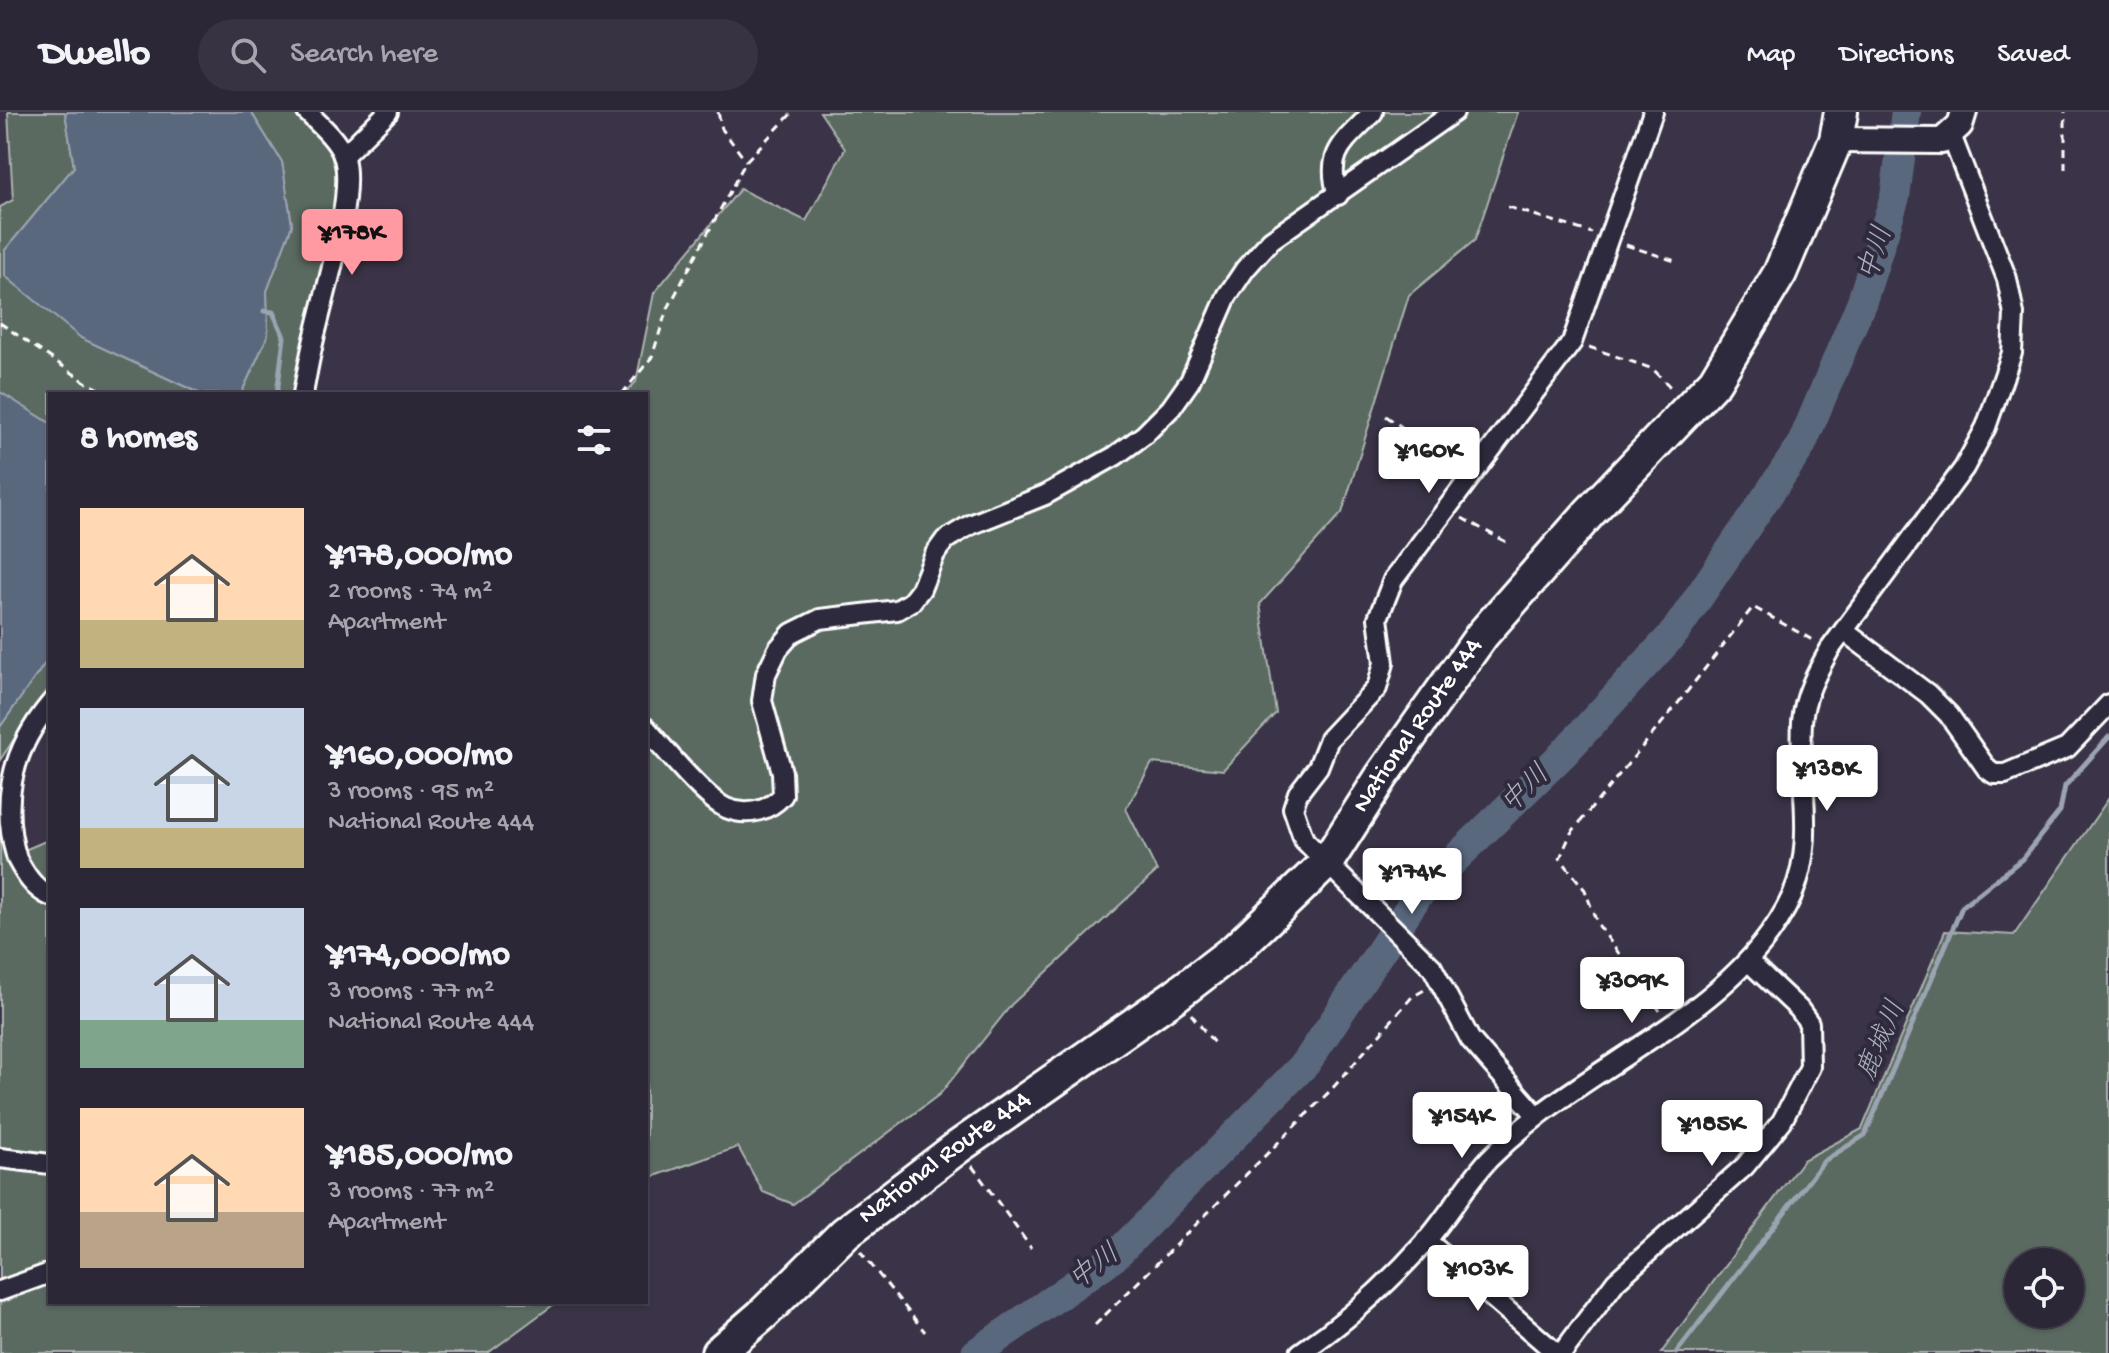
<!DOCTYPE html>
<meta charset="utf-8">
<style>
body{margin:0;font-family:"Gochi Hand","Klee One",sans-serif;background:#383342;color:#f1f3f6;height:100vh;display:flex;flex-direction:column;font-size:30px;white-space:nowrap}
*{box-sizing:border-box;margin:0}
p{font-size:26px;color:#a6a5ad}
.icon{flex:none;width:44px;height:44px;fill:none;stroke:currentColor;stroke-width:2;stroke-linecap:round;stroke-linejoin:round}
.map{position:relative;flex:1;overflow:hidden}
.side{position:absolute;left:48px;top:280px;width:600px;height:912px;display:flex;flex-direction:column;background:#2c2736;border-radius:0px;box-shadow:0 2px 6px #0004,0 0 0 2px #484451}
.side>*{flex:none}
.fabs{position:absolute;left:2004px;top:1136px;display:grid;gap:16px}
.fabs a{display:grid;place-items:center;width:80px;height:80px;border-radius:50%;background:#2c2736;box-shadow:0 2px 6px #0004,0 0 0 2px #484451;font-size:40px}
.price{position:absolute;translate:-50% -68px;padding:0 18px;border-radius:8px;background:#fff;color:#222;font-size:26px;line-height:52px;filter:drop-shadow(0 2px 4px #0008)}
.price::after{content:'';position:absolute;left:50%;top:48px;width:24px;height:18px;margin-left:-12px;background:inherit;clip-path:polygon(0 0,100% 0,50% 100%)}
.price.active{background:#ff9aa2;color:#111}
ul{padding:0;list-style:none}
li{display:flex;align-items:center;gap:24px;height:200px;padding:0 32px}
li span{display:grid;place-items:center;flex:none;width:224px;height:160px;border-radius:0px;color:#555}
li>.icon{margin-inline-start:auto}
span .icon{width:96px;height:96px;fill:#fffc;stroke-width:1}
li b{font-size:34px}
h2{display:flex;justify-content:space-between;align-items:center;height:96px;padding:0 32px;font-size:34px}
header{display:flex;align-items:center;gap:48px;box-sizing:border-box;height:112px;padding:0 40px;background:#2c2736;border-bottom:2px solid #484451}
header strong{font-size:38px}
nav{display:flex;gap:44px;margin-inline-start:auto;font-size:28px}
.search{width:560px;height:72px;background:#383342;display:flex;align-items:center;gap:20px;box-sizing:border-box;padding:0 28px;border-radius:44px;color:#a6a5ad;font-size:30px}
.map>svg:first-child{display:block}
.green{fill:#5a6a61;stroke:#acb4b0;stroke-width:2;fill-rule:evenodd}
.water{fill:#5a677e;stroke:#9ca4b2;stroke-width:2}
.lines{fill:none;stroke-linecap:round;stroke-linejoin:round}
.stream{stroke:#9ca4b2;stroke-width:5}
.river{stroke:#5a677e;stroke-width:30}
.street-casing{stroke:#fff;stroke-width:24}
.secondary-casing{stroke:#fff;stroke-width:30}
.highway-casing{stroke:#fff;stroke-width:38}
.path{stroke:#fff;stroke-width:3;stroke-dasharray:8 6;stroke-linecap:butt}
.street{stroke:#2f2a3d;stroke-width:18}
.secondary{stroke:#2f2a3d;stroke-width:24}
.highway{stroke:#2f2a3d;stroke-width:32}
.labels{text-anchor:middle;dominant-baseline:central;stroke-width:8;stroke-linejoin:round;paint-order:stroke}
.street-label{font-size:26px;fill:#fff;stroke:#2f2a3d}
.water-label{font-size:28px;font-style:italic;fill:#acb3be;stroke:#2f2a3d}
</style>
<header>
<strong>Dwello</strong>
<div class="search"><svg class="icon" aria-label="search" viewBox="0 0 24 24"><circle cx="10" cy="10" r="6"/><path d="M15 15l6 6"/></svg>Search here</div>
<nav><a>Map</a><a>Directions</a><a>Saved</a></nav>
</header>
<div class="map">
<svg width="2109" height="1241" viewBox="0 0 2109 1241">
<rect width="100%" height="100%" fill="#3b3448"/>
<filter id="ink" filterUnits="userSpaceOnUse"><feTurbulence type="fractalNoise" baseFrequency=".0125" numOctaves="2"/><feDisplacementMap in="SourceGraphic" scale="16" xChannelSelector="R" yChannelSelector="G"/><feConvolveMatrix kernelMatrix="1 2 1 2 8 2 1 2 1" color-interpolation-filters="sRGB"/></filter>
<g filter="url(#ink)">
<g class="green">
<polygon points="8,0 65,0 74,55 5,138 81,226 201,282 50,282 50,311 0,280 0,95 13,88"/>
<polygon points="251,0 319,0 339,72 294,282 241,282 268,223 267,179 292,113 282,50"/>
<polygon points="820,0 1518,0 1475,128 1409,183 1342,401 1260,492 1276,601 1223,658 1152,651 1126,697 1157,759 1012,892 940,982 793,1092 763,1080 738,1035 646,1067 646,282 624,282 636,270 654,181 740,77 806,109 845,37"/>
<polygon points="50,544 50,574 0,648 0,615"/>
<path d="M 2109,686 L 2109,1241 L 1661,1241 L 1803,1048 L 1862,1017 L 1945,819 L 2014,823 ZM 2018,1150 L 2070,1150 L 2070,1202 L 2018,1202 Z"/>
<polygon points="0,724 20,740 50,727 50,1190 557,1190 488,1241 0,1241"/>
</g>
<g class="water">
<polygon points="65,0 251,0 282,50 292,113 267,179 268,223 241,282 201,282 81,226 5,164 5,138 74,55"/>
<polygon points="0,280 50,311 50,544 0,615"/>
</g>
<g class="lines">
<g class="stream">
<polyline points="264,199 273,200 284,225 277,282"/>
<polyline points="1676,1241 1824,1049 1865,1023 1962,795 2022,747 2060,699 2065,674 2109,625"/>
</g>
<polyline class="river" points="976,1241 1114,1145 1306,951 1418,783 1563,642 1675,520 1801,334 1862,189 1895,85 1906,0"/>
<g class="street-casing">
<g id="street">
<polyline points="343,44 388,0"/>
<path d="M 1338,83 C 1324,39 1346,29 1373,0"/>
<path d="M 303,282 C 307,260 311,237 317,215 C 326,176 356,79 343,43 C 336,26 319,12 307,0"/>
<polyline points="1844,519 1928,582 1949,603 1987,657 1994,662 2005,662 2067,636 2109,592"/>
<path d="M 50,592 C 12,638 0,690 17,747 C 25,762 34,777 50,784"/>
<path d="M 646,616 C 663,635 705,687 726,696 C 747,705 769,699 783,683 L 782,660 L 762,589 L 766,562 L 778,537 L 792,521 L 820,507 L 897,498 L 911,490 L 921,477 L 935,442 L 945,428 L 970,413 L 1045,383 L 1115,344 L 1144,323 L 1171,296 L 1190,269 L 1227,184 L 1245,157 L 1271,128 L 1454,0"/>
<polyline points="1537,1004 1470,927 1432,855 1304,728 1293,696 1298,681 1318,655 1329,627 1377,576 1384,551 1378,506 1393,468 1572,230 1653,0"/>
<polyline points="0,1046 50,1052"/>
<polyline points="1426,1128 1556,1241"/>
<polyline points="0,1179 50,1161"/>
<path d="M 1300,1241 C 1347,1209 1389,1171 1426,1129 C 1449,1103 1466,1072 1489,1047 C 1504,1032 1522,1016 1539,1003 C 1623,938 1746,885 1792,784 C 1817,728 1798,669 1802,610 C 1804,584 1817,560 1830,537 L 1964,356 L 1986,315 L 2012,241 L 2014,202 L 2007,167 L 1951,23"/>
<polyline points="1562,1241 1616,1169 1745,1054 1782,1009 1810,955 1809,911 1799,897 1748,849"/>
</g>
</g>
<g class="secondary-casing">
<polyline id="secondary" points="1836,28 1942,29 1960,13 1964,0"/>
</g>
<g class="highway-casing">
<g id="highway">
<path id="s1" d="M 718,1241 L 762,1203 L 845,1121 L 958,1035 L 1176,883 L 1236,837 L 1327,750 L 1382,664 L 1482,523 L 1590,400 L 1715,269 L 1780,161 L 1836,28 L 1841,0"/>
</g>
</g>
<g class="path">
<polyline points="718,0 722,17 746,49"/>
<polyline points="2065,57 2065,0"/>
<polyline points="1508,95 1592,121"/>
<polyline points="1626,133 1675,149"/>
<polyline points="0,211 87,271 110,282"/>
<polyline points="1589,235 1653,257 1673,278"/>
<polyline points="622,282 652,245 666,200 746,49 793,0"/>
<polyline points="1386,304 1457,354"/>
<polyline points="1462,406 1508,431"/>
<polyline points="1660,899 1597,811 1585,778 1560,746 1571,721 1675,595 1753,495 1816,530"/>
<polyline points="1191,902 1214,931"/>
<polyline points="972,1054 1031,1136"/>
<polyline points="860,1139 925,1220"/>
<polyline points="1095,1213 1331,978 1412,885 1426,877"/>
</g>
<use href="#street" class="street"/>
<use href="#secondary" class="secondary"/>
<use href="#highway" class="highway"/>
</g>
</g>
<g class="labels">
<g class="street-label">
<text stroke="none"><textPath href="#s1" startOffset="948">National Route 444</textPath></text>
<text stroke="none"><textPath href="#s1" startOffset="300">National Route 444</textPath></text>
</g>
<g class="water-label">
<text transform="translate(1877 142) rotate(-72)">中川</text>
<text transform="translate(1526 678) rotate(-44)">中川</text>
<text transform="translate(1883 929) rotate(-67)">鹿城川</text>
<text transform="translate(1095 1156) rotate(-37)">中川</text>
</g>
</g>
</svg>
<div class="fabs">
<a><svg class="icon" aria-label="locate" viewBox="0 0 24 24"><circle cx="12" cy="12" r="6"/><path d="M12 2v4M12 18v4M2 12h4M18 12h4"/></svg></a>
</div>
<b class="price active" style="left:352px;top:165px">¥178K</b>
<b class="price" style="left:1429px;top:383px">¥160K</b>
<b class="price" style="left:1827px;top:701px">¥138K</b>
<b class="price" style="left:1412px;top:804px">¥174K</b>
<b class="price" style="left:1632px;top:913px">¥309K</b>
<b class="price" style="left:1462px;top:1048px">¥154K</b>
<b class="price" style="left:1712px;top:1056px">¥185K</b>
<b class="price" style="left:1478px;top:1201px">¥103K</b>
<section class="side">
<h2>8 homes<svg class="icon" aria-label="filters" viewBox="0 0 24 24"><path d="M4 7h16M4 17h16"/><circle cx="9" cy="7" r="2"/><circle cx="15" cy="17" r="2"/></svg></h2>
<ul>
<li><span style="background:linear-gradient(#ffd9b3 70%,#c2b280 0)"><svg class="icon" aria-label="home" viewBox="0 0 24 24"><path d="M3 11l9-7 9 7M6 9v11h12V9"/></svg></span><div><b>¥178,000/mo</b><p>2 rooms · 74 m²</p><p>Apartment</p></div></li>
<li><span style="background:linear-gradient(#c9d6e8 75%,#c2b280 0)"><svg class="icon" aria-label="home" viewBox="0 0 24 24"><path d="M3 11l9-7 9 7M6 9v11h12V9"/></svg></span><div><b>¥160,000/mo</b><p>3 rooms · 95 m²</p><p>National Route 444</p></div></li>
<li><span style="background:linear-gradient(#c9d6e8 70%,#7fa58c 0)"><svg class="icon" aria-label="home" viewBox="0 0 24 24"><path d="M3 11l9-7 9 7M6 9v11h12V9"/></svg></span><div><b>¥174,000/mo</b><p>3 rooms · 77 m²</p><p>National Route 444</p></div></li>
<li><span style="background:linear-gradient(#ffd9b3 65%,#b9a48a 0)"><svg class="icon" aria-label="home" viewBox="0 0 24 24"><path d="M3 11l9-7 9 7M6 9v11h12V9"/></svg></span><div><b>¥185,000/mo</b><p>3 rooms · 77 m²</p><p>Apartment</p></div></li>
</ul>
</section>
</div>
